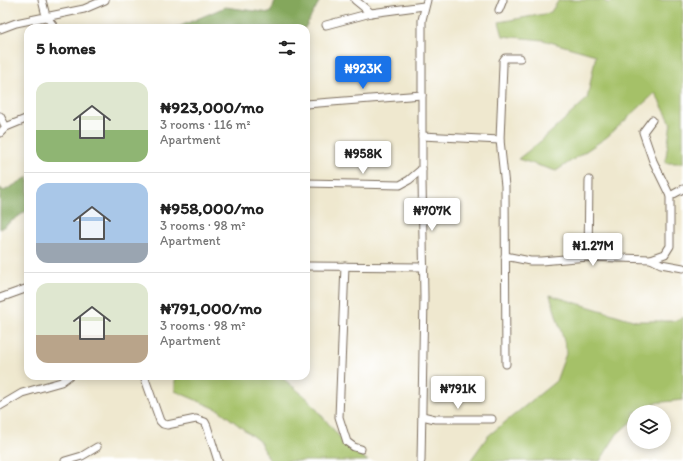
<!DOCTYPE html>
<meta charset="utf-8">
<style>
body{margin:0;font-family:Itim,sans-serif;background:#f6f6f6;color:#222;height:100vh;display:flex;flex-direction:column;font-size:15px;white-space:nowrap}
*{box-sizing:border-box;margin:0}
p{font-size:13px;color:#767676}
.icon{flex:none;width:22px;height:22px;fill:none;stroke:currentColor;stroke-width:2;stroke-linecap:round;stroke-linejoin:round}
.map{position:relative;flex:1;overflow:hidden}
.details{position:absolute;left:24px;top:24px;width:286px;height:356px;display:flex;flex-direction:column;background:#fff;border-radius:12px;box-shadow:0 2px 10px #0003}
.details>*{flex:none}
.buttons{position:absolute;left:627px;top:405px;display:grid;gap:8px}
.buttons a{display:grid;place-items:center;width:44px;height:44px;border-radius:50%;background:#fff;box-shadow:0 2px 10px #0003;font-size:20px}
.price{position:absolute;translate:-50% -34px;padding:0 9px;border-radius:4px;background:#fff;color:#222;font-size:13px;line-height:26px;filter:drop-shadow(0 1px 2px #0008)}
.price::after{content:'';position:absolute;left:50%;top:24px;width:12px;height:9px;margin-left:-6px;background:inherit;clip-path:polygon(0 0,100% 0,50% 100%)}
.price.on{background:#1a73e8;color:#fff}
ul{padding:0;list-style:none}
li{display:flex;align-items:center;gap:12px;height:100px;padding:0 12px}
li+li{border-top:1px solid #e0e0e0}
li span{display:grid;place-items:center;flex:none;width:112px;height:80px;border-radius:12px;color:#555}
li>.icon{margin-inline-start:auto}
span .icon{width:48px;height:48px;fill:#fffc;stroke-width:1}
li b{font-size:17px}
h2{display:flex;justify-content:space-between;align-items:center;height:48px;padding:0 12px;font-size:17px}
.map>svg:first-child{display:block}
.green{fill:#a5c168;stroke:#707643}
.forest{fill:#84a75c;stroke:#60683d}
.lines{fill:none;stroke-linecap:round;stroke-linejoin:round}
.street-casing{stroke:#7a6c5c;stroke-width:9}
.street{stroke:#fff;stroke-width:7}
</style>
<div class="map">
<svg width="683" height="461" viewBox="0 0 683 461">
<rect width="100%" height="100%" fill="#fff"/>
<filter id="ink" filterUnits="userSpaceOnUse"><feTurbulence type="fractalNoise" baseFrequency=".025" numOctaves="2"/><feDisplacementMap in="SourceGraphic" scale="8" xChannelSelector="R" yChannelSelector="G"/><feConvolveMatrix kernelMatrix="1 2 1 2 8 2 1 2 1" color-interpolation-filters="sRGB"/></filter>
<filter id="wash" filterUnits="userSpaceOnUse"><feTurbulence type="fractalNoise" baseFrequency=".012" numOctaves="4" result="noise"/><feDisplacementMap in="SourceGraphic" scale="16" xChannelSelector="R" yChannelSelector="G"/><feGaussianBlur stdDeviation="0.9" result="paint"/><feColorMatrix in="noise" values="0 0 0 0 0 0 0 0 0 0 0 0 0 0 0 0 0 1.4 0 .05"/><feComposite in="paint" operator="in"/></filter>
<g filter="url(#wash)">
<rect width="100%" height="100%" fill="#efe8cf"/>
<g class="green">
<polygon points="559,0 602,0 608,3 617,0 683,0 683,163 665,163 671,123 655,93 607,137 556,171 518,159 541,141 587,99 596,55 543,40 503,36 499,22 550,13"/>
<polygon points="550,295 636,321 674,321 683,317 683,400 653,403 642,412 634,412 634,419 617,434 600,461 470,461 488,436 556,381 567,351"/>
<polygon points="175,376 280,376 308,399 342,440 368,461 270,461 260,442 219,410 175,391"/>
</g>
<g class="forest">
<polygon points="276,0 320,0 305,28 176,28 225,7 270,13"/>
<polygon points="28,177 28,210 0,229 0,188 4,191"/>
</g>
</g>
<g filter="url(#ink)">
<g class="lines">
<g class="street-casing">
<g id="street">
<polyline points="42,0 46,16 55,28"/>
<polyline points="355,0 371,13"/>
<polyline points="499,10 503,0"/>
<polyline points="326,25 371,13 424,6"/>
<polyline points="0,29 16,23 84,9 105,0"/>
<polyline points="306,104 422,95"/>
<polyline points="0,116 6,127"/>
<polyline points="0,133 6,127 28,118"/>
<polyline points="422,136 500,140"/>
<polyline points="306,183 400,185 409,180 422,169"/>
<polyline points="670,196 683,189"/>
<polyline points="505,256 530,261 541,261 588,257 651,259 661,264 683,268"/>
<polyline points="588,257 589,180"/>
<polyline points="651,259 665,254 670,246 670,196 653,161 643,132 652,120"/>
<polyline points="306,266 424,267"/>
<polyline points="345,266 339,417 347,442 354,447 361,449"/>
<polyline points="0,298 28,288"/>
<polyline points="506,364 505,186 500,140 503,65 503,61 505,58 520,58"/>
<polyline points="144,376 160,421 163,424 167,425 196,419 205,422 207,426 218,461"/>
<polyline points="0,406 22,393 61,382 69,376"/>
<polyline points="422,416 435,419 492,419"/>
<polyline points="65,461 82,456 97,447"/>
<polyline points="421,461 424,297 422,180 422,20 427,0"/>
</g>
</g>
<use href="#street" class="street"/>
</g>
</g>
</svg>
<div class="buttons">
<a><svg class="icon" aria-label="layers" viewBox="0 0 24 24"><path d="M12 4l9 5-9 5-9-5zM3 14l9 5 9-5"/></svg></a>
</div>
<b class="price on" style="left:363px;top:90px">₦923K</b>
<b class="price" style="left:363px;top:175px">₦958K</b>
<b class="price" style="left:432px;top:232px">₦707K</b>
<b class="price" style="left:593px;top:267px">₦1.27M</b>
<b class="price" style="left:458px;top:410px">₦791K</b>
<section class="details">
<h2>5 homes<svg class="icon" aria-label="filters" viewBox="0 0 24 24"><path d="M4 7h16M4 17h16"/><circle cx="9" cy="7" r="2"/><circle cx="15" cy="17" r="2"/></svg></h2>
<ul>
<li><span style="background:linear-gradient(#dfe7d0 60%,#8fb573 0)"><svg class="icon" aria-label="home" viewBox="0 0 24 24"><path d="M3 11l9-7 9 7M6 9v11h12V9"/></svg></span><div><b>₦923,000/mo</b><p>3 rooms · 116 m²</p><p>Apartment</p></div></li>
<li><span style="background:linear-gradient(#a9c7e8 75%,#9aa5b1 0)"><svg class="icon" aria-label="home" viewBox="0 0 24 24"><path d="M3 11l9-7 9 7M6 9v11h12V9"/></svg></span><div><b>₦958,000/mo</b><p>3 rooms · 98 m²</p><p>Apartment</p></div></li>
<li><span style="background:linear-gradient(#dfe7d0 65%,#b9a48a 0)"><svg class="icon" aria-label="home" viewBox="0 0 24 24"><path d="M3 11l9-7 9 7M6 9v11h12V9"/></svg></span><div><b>₦791,000/mo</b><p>3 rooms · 98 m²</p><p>Apartment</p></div></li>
</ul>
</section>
</div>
